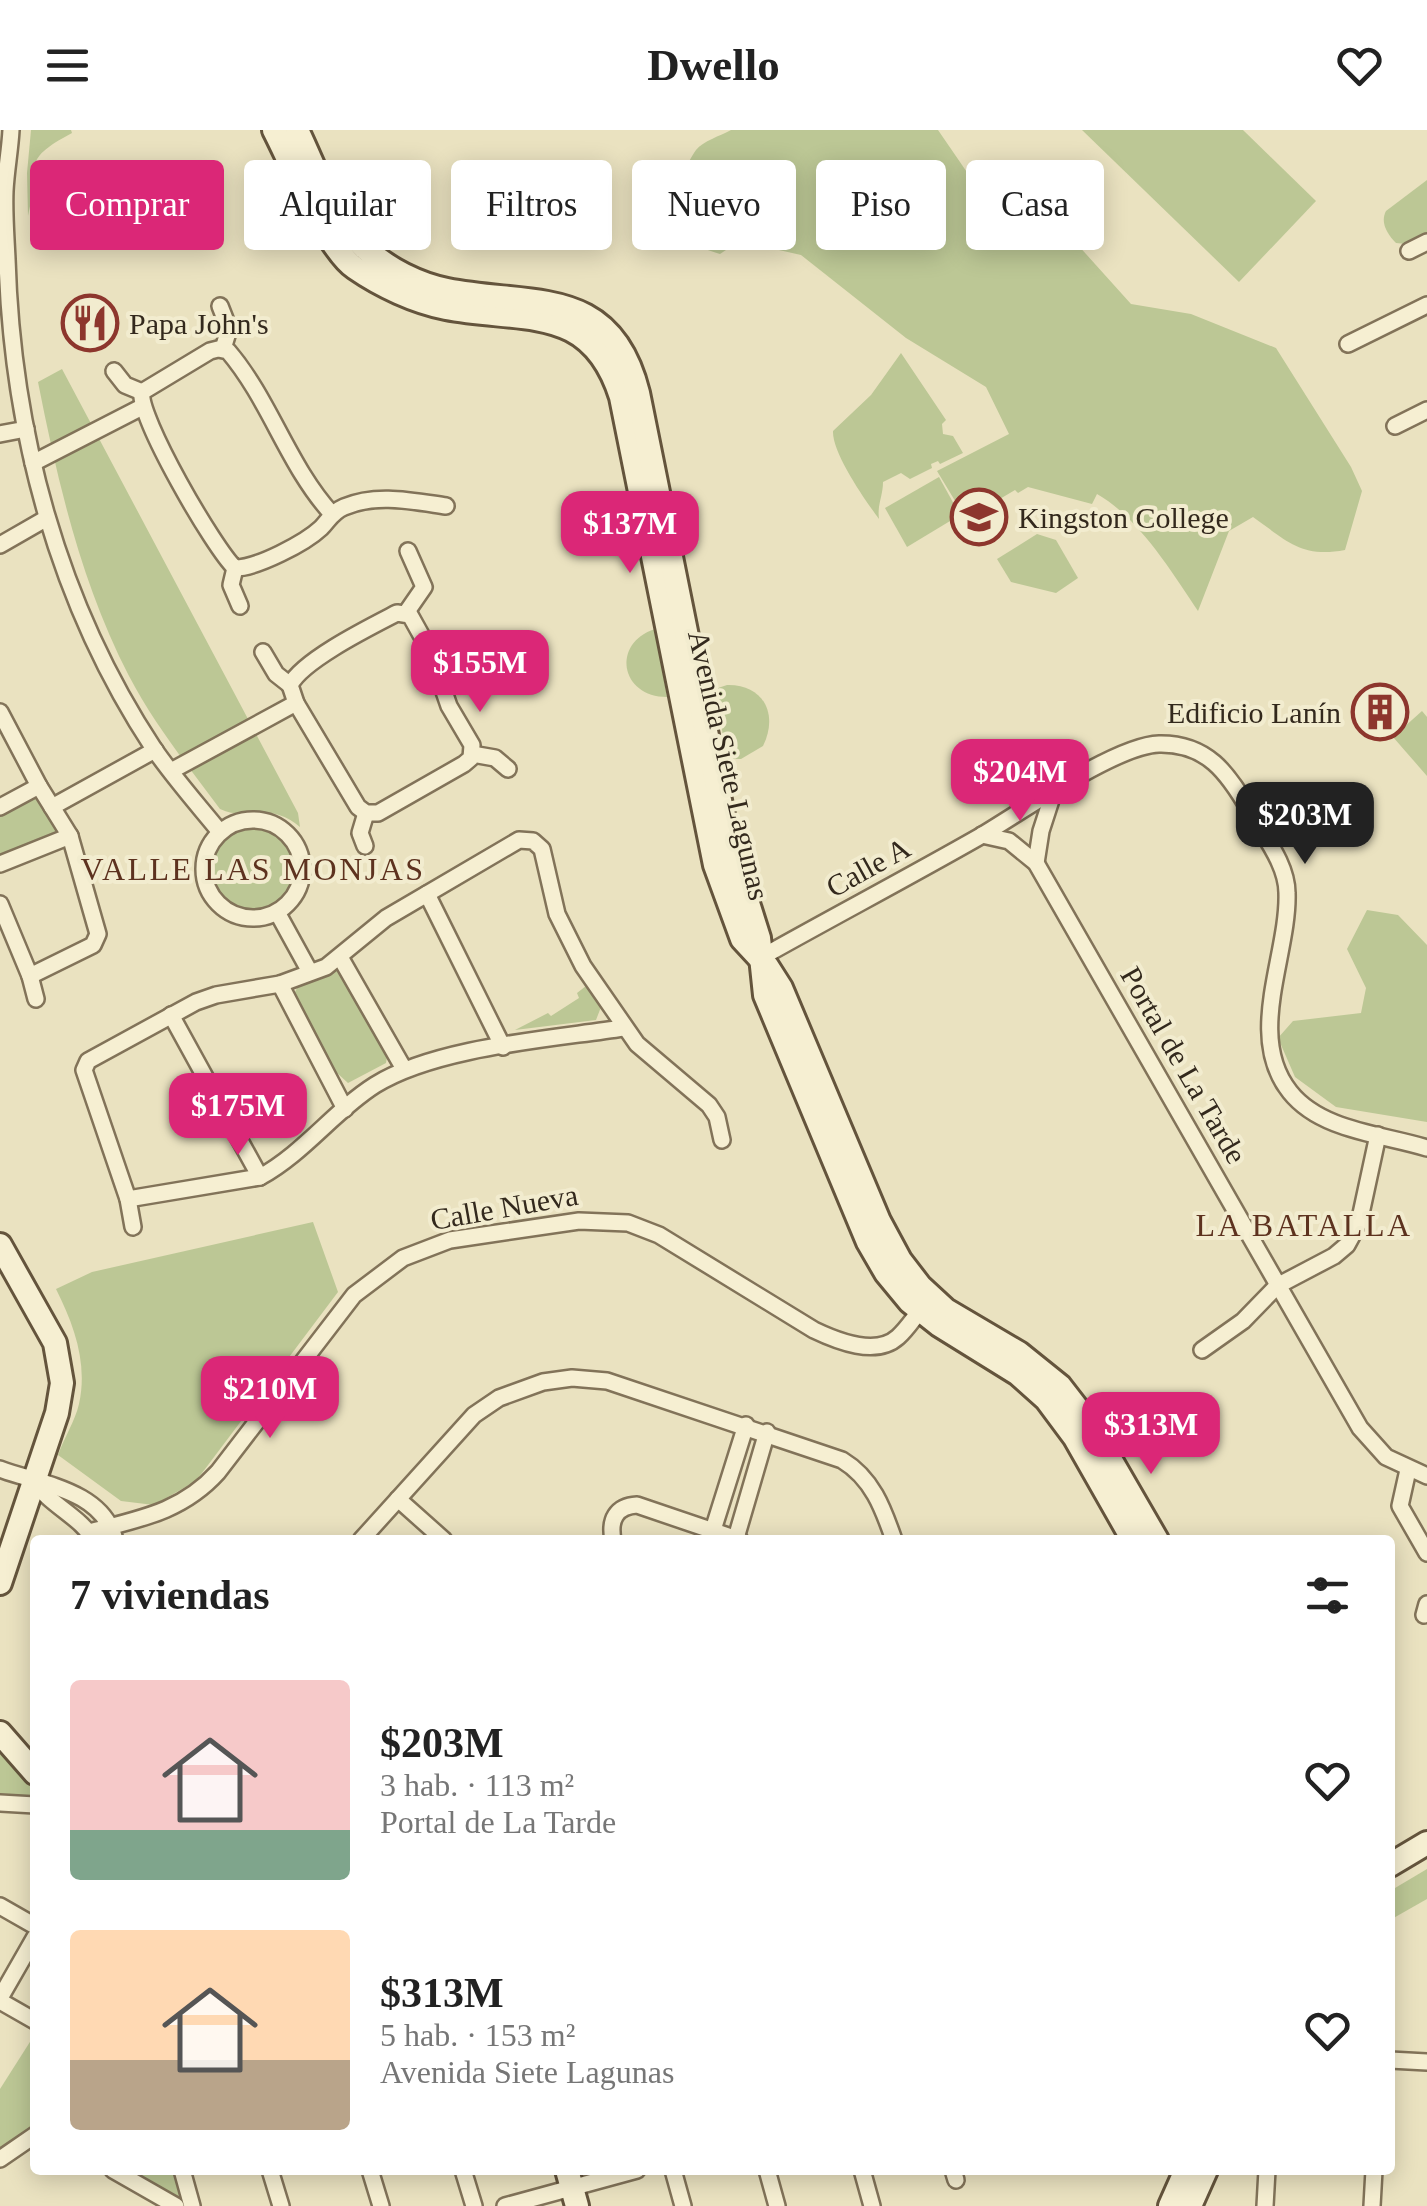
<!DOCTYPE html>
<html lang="es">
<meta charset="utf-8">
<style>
body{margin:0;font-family:Georgia,serif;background:#f6f6f6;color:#222;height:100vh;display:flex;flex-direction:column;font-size:38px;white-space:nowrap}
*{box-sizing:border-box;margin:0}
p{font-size:32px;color:#767676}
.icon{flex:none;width:55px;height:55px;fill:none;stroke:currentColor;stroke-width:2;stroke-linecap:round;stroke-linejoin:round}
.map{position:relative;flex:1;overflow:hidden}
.sheet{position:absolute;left:30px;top:1405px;width:1365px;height:640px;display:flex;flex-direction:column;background:#fff;border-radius:10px;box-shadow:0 5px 25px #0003}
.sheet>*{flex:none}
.guide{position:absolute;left:30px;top:30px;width:1368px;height:90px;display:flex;gap:20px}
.price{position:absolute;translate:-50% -85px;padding:0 22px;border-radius:20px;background:#db2777;color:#fff;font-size:32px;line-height:65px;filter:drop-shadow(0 2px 5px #0008)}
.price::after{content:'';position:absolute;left:50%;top:60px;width:30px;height:22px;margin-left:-15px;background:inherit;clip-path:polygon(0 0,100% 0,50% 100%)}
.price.active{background:#222;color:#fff}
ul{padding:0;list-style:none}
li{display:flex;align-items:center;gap:30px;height:250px;padding:0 40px}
li span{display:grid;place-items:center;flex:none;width:280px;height:200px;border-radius:10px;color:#555}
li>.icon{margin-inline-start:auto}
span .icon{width:120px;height:120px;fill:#fffc;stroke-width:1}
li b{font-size:42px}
h2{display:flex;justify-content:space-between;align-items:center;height:120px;padding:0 40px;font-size:42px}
.chip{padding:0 35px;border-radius:10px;background:#fff;box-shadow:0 5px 25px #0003;font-size:35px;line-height:90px}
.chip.active{background:#db2777;color:#fff}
header{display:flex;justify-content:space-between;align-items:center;height:130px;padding:0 40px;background:#fff;font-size:45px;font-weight:700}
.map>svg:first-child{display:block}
.green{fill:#bcc795}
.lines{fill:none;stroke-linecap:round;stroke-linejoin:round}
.street-casing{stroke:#827359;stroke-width:20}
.secondary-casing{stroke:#64543c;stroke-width:28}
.street{stroke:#f6efd2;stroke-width:15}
.secondary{stroke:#f6efd2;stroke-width:22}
.labels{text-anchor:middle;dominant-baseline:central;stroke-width:8;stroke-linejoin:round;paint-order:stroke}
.poi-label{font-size:30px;fill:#33291d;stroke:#f2eccf;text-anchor:start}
.street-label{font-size:30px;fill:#33291d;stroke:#f2eccf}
.neighbourhood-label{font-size:32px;letter-spacing:2.5px;fill:#5d321f;stroke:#f2eccf}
</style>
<header><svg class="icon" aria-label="menu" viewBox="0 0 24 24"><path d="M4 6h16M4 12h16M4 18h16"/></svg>Dwello<svg class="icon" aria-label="heart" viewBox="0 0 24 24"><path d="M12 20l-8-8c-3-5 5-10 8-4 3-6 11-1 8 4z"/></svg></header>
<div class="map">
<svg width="1427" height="2076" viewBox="0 0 1427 2076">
<rect width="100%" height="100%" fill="#eae2c0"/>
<g class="green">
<path d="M 31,0 L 71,0 L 72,3 C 17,32 41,36 28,86 L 27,43 Z"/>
<path d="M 731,0 L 938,0 L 984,67 L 991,93 L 1077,114 L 1131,174 L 1191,184 L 1276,218 L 1351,337 L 1362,361 L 1345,420 C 1301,428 1287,411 1253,387 L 1229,401 L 1198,481 C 1172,442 1138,387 1097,364 L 1092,374 L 1028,357 L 1018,363 L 1015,360 L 966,389 L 937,341 L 1009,304 L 986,257 L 906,208 L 801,125 L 770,118 L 747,106 L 720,124 C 678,112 658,92 681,49 C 685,40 690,28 696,20 C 703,11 720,6 731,0 Z"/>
<polygon points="1082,0 1243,0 1316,71 1239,152"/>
<path d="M 1427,50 L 1427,104 L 1406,114 L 1396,113 C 1387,104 1380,92 1386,81 Z"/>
<path d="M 901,223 L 946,290 L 942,294 L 943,304 L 953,306 L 963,323 L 940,334 L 938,331 L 931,334 L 932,338 L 910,349 L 901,343 L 883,352 C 883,366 877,375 879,389 C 865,370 832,323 833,301 L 871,265 Z"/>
<path d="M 62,239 L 298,683 L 300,697 C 269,670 247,692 220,679 C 188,636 154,594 129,546 C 81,453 58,353 38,252 Z"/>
<polygon points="939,347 960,385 907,417 885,378"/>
<polygon points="1037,404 1056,410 1078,448 1056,463 1011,452 997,429"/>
<path d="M 655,499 L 667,567 C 620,567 611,513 655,499 Z"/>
<path d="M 727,555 C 763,554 779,584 763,616 L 741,629 L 727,629 L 715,559 Z"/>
<polygon points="1422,581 1427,587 1427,646 1393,607"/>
<polygon points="37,665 56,697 55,702 0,726 0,683"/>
<circle cx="253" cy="739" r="41"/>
<polygon points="1367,780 1398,785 1427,815 1427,992 1336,977 1295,947 1278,908 1293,891 1361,883 1366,858 1347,819"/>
<polygon points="334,839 340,841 387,927 386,933 348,953 336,942 294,864 298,856"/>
<polygon points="586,856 589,856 601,877 596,890 515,900 548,883 551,886 579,868 577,863"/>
<path d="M 313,1092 L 338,1162 L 196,1351 L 154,1375 L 121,1371 L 58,1325 C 64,1308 75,1291 79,1274 C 88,1233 74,1195 56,1159 L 92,1142 Z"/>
<polygon points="0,1624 31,1657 30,1665 0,1666"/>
<polygon points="1427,1739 1427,1769 1390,1790 1390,1761"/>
<polygon points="35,1904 35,1997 0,2020 0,1959"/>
<polygon points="127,2040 173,2040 185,2076 184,2076"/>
</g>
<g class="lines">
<g class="street-casing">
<g id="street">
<path d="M 11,0 C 10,20 6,40 5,61 C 4,83 6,107 7,129 C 12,301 58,474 154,619 C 174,648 198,675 220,702"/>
<polyline points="1409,121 1427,112"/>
<polyline points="220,176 229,199 223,219"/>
<polyline points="1348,214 1427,175"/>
<polyline points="114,241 125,255 142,262"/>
<polyline points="1395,296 1427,280"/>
<polyline points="0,304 26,299"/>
<polyline points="33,333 142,277"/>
<path d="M 332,384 C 288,336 270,270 228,221 L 218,219 L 210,221 L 142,262 C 137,286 215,420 235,438 C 257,438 305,413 321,398 C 329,390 332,382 344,377 C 376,363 412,371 446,376"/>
<polyline points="0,415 47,388"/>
<polyline points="235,438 231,455 240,476"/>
<path d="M 397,483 L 410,485 L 430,521 L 449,576 L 472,615 L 471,628 L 464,634 L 378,683 L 366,683 L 358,677 L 296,573 L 290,555 C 303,530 370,497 397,483 Z"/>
<polyline points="406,483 424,457 408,421"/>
<polyline points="263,522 276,544 290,555"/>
<polyline points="0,582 39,656 70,706 98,804 93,815 30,846"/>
<polyline points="472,624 495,628 508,639"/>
<polyline points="171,641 296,573"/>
<polyline points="0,677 39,656"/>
<polyline points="52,677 155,620"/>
<circle cx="253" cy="739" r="49"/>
<polyline points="982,705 1009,711 1036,733 1360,1298 1386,1327 1427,1346"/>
<polyline points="365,716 360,703 366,683"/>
<polyline points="1036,733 1041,701 1053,664"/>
<polyline points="0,734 70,706"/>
<polyline points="427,764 503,917"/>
<polyline points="0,774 30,846 36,869"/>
<polyline points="277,782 310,842"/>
<polyline points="340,827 404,939"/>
<path d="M 760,828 C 833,787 907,748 979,707 C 1020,683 1116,615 1159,614 C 1207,613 1228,643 1250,681 C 1263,705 1287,734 1287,763 C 1289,825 1245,906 1290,962 C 1321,1001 1382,1004 1427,1018"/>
<polyline points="280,854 345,979"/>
<polyline points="171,885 260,1047"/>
<path d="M 128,1069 L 260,1047 C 304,1023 334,981 375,955 C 436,917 551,909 623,898"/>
<polyline points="133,1097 128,1069 84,940 88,931 196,872 216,865 280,854 326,837 386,788 519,710 533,711 542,719 557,784 583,836 637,914 709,975 717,987 722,1010"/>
<polyline points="1202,1220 1243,1191 1277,1156 1334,1126 1347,1115 1359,1093 1378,1005"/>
<path d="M 0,1339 C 40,1354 103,1360 115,1410"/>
<polyline points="1408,1340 1400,1376 1427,1423"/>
<path d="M 33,1350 C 49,1375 83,1388 93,1410"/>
<polyline points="398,1369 444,1410"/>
<polyline points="713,1400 746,1295"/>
<path d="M 89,1402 C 139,1389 182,1382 218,1342 L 354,1165 L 403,1128 L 450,1110 L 579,1091 L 628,1093 L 659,1105 L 814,1200 C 837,1211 876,1227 898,1207 C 908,1198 915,1186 924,1176"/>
<polyline points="736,1408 767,1302"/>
<path d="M 361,1410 L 474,1285 L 499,1268 L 543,1252 L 572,1248 L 607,1251 L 842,1330 C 872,1348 883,1378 894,1410"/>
<path d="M 613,1410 C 609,1390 616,1376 637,1375 L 740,1410"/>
<polyline points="1424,1485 1427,1474"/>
<polyline points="0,1673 35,1675"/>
<polyline points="0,1776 35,1796"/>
<polyline points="0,1868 35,1807"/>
<polyline points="0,1871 35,1891"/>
<polyline points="1390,1930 1427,1932"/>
<polyline points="0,2029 35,2005"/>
<polyline points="113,2040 176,2076"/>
<polyline points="182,2040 192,2076"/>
<polyline points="270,2040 281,2076"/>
<polyline points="370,2040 381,2076"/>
<polyline points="463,2040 474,2076"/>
<polyline points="673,2040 683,2076"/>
<polyline points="767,2040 777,2076"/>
<polyline points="862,2040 872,2076"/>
<polyline points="953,2040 956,2050"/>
<polyline points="505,2076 637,2040"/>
<polyline points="1265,2076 1267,2040"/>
<polyline points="1372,2076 1374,2040"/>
</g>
</g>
<g class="secondary-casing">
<g id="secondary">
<path d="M 274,0 C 291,33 327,119 355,138 C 381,156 415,172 446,178 C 524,193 591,172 621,267 L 715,735 L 742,809 L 767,836 L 781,858 L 879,1091 L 900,1130 L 920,1156 L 946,1180 L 1019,1223 L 1060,1256 L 1091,1296 L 1157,1410"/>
<path d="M 297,0 C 316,39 332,90 366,119 C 388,139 418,154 447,160 C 532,177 611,154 638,263 L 728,710 L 759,808 L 765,865 L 868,1112 L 886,1143 L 910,1172 L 939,1195 L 1018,1244 L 1046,1269 L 1075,1308 L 1133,1410"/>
<polyline points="0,1115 55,1213 62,1253 57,1283 0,1453"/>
<polyline points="0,1603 35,1643"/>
<polyline points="1390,1735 1427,1713"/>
<polyline points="567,2040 577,2076"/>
<polyline points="1170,2076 1186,2040"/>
<polyline points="1190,2076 1206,2040"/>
</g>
</g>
<use href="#street" class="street"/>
<use href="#secondary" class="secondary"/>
</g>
<defs>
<g id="restaurant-ring" transform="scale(2.875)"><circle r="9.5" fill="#f2eccf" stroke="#8d362d" stroke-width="1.5"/><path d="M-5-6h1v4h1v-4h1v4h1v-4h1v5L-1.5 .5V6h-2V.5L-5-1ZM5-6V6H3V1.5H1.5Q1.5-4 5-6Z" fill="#8d362d"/></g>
<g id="school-ring" transform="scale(2.875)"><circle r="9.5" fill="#f2eccf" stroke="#8d362d" stroke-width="1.5"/><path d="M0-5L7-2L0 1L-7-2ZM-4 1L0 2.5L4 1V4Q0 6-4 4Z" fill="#8d362d"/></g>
<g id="building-ring" transform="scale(2.875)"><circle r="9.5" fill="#f2eccf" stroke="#8d362d" stroke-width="1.5"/><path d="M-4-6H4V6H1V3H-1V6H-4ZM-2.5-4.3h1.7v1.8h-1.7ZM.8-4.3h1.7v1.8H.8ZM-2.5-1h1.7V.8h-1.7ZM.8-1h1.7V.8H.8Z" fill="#8d362d"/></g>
</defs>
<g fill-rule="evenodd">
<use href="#restaurant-ring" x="90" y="193"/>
<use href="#school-ring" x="979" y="387"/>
<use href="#building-ring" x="1380" y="582"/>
</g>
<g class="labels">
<g class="poi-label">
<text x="129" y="193">Papa John's</text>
<text x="1018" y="387">Kingston College</text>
<text x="1341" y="582" text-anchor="end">Edificio Lanín</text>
</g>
<g class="street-label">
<text transform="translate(729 635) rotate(77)">Avenida Siete Lagunas</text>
<text transform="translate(868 737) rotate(-29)">Calle A</text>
<text transform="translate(1184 935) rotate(60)">Portal de La Tarde</text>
<text transform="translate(504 1077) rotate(-10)">Calle Nueva</text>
</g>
<g class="neighbourhood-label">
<text x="253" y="739">VALLE LAS MONJAS</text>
<text x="1304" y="1095">LA BATALLA</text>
</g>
</g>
</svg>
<b class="price" style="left:630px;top:446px">$137M</b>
<b class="price" style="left:480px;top:585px">$155M</b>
<b class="price" style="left:1020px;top:694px">$204M</b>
<b class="price active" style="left:1305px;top:737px">$203M</b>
<b class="price" style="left:238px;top:1028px">$175M</b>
<b class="price" style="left:270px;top:1311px">$210M</b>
<b class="price" style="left:1151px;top:1347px">$313M</b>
<div class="guide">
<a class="chip active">Comprar</a>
<a class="chip">Alquilar</a>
<a class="chip">Filtros</a>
<a class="chip">Nuevo</a>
<a class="chip">Piso</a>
<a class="chip">Casa</a>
</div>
<section class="sheet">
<h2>7 viviendas<svg class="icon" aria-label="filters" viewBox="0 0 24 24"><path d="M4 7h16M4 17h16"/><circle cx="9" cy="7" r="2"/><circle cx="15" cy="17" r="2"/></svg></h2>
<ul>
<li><span style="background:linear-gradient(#f6c9c9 75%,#7fa58c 0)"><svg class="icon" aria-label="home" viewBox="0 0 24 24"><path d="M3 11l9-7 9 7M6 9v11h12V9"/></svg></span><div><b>$203M</b><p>3 hab. · 113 m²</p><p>Portal de La Tarde</p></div><svg class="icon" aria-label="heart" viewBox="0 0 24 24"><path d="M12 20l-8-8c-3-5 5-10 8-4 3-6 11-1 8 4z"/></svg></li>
<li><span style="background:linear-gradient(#ffd9b3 65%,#b9a48a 0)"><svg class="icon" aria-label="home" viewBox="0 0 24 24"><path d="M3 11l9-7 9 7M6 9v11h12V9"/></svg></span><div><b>$313M</b><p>5 hab. · 153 m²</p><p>Avenida Siete Lagunas</p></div><svg class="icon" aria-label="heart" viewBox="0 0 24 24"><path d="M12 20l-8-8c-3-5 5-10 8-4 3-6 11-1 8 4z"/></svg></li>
</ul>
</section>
</div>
